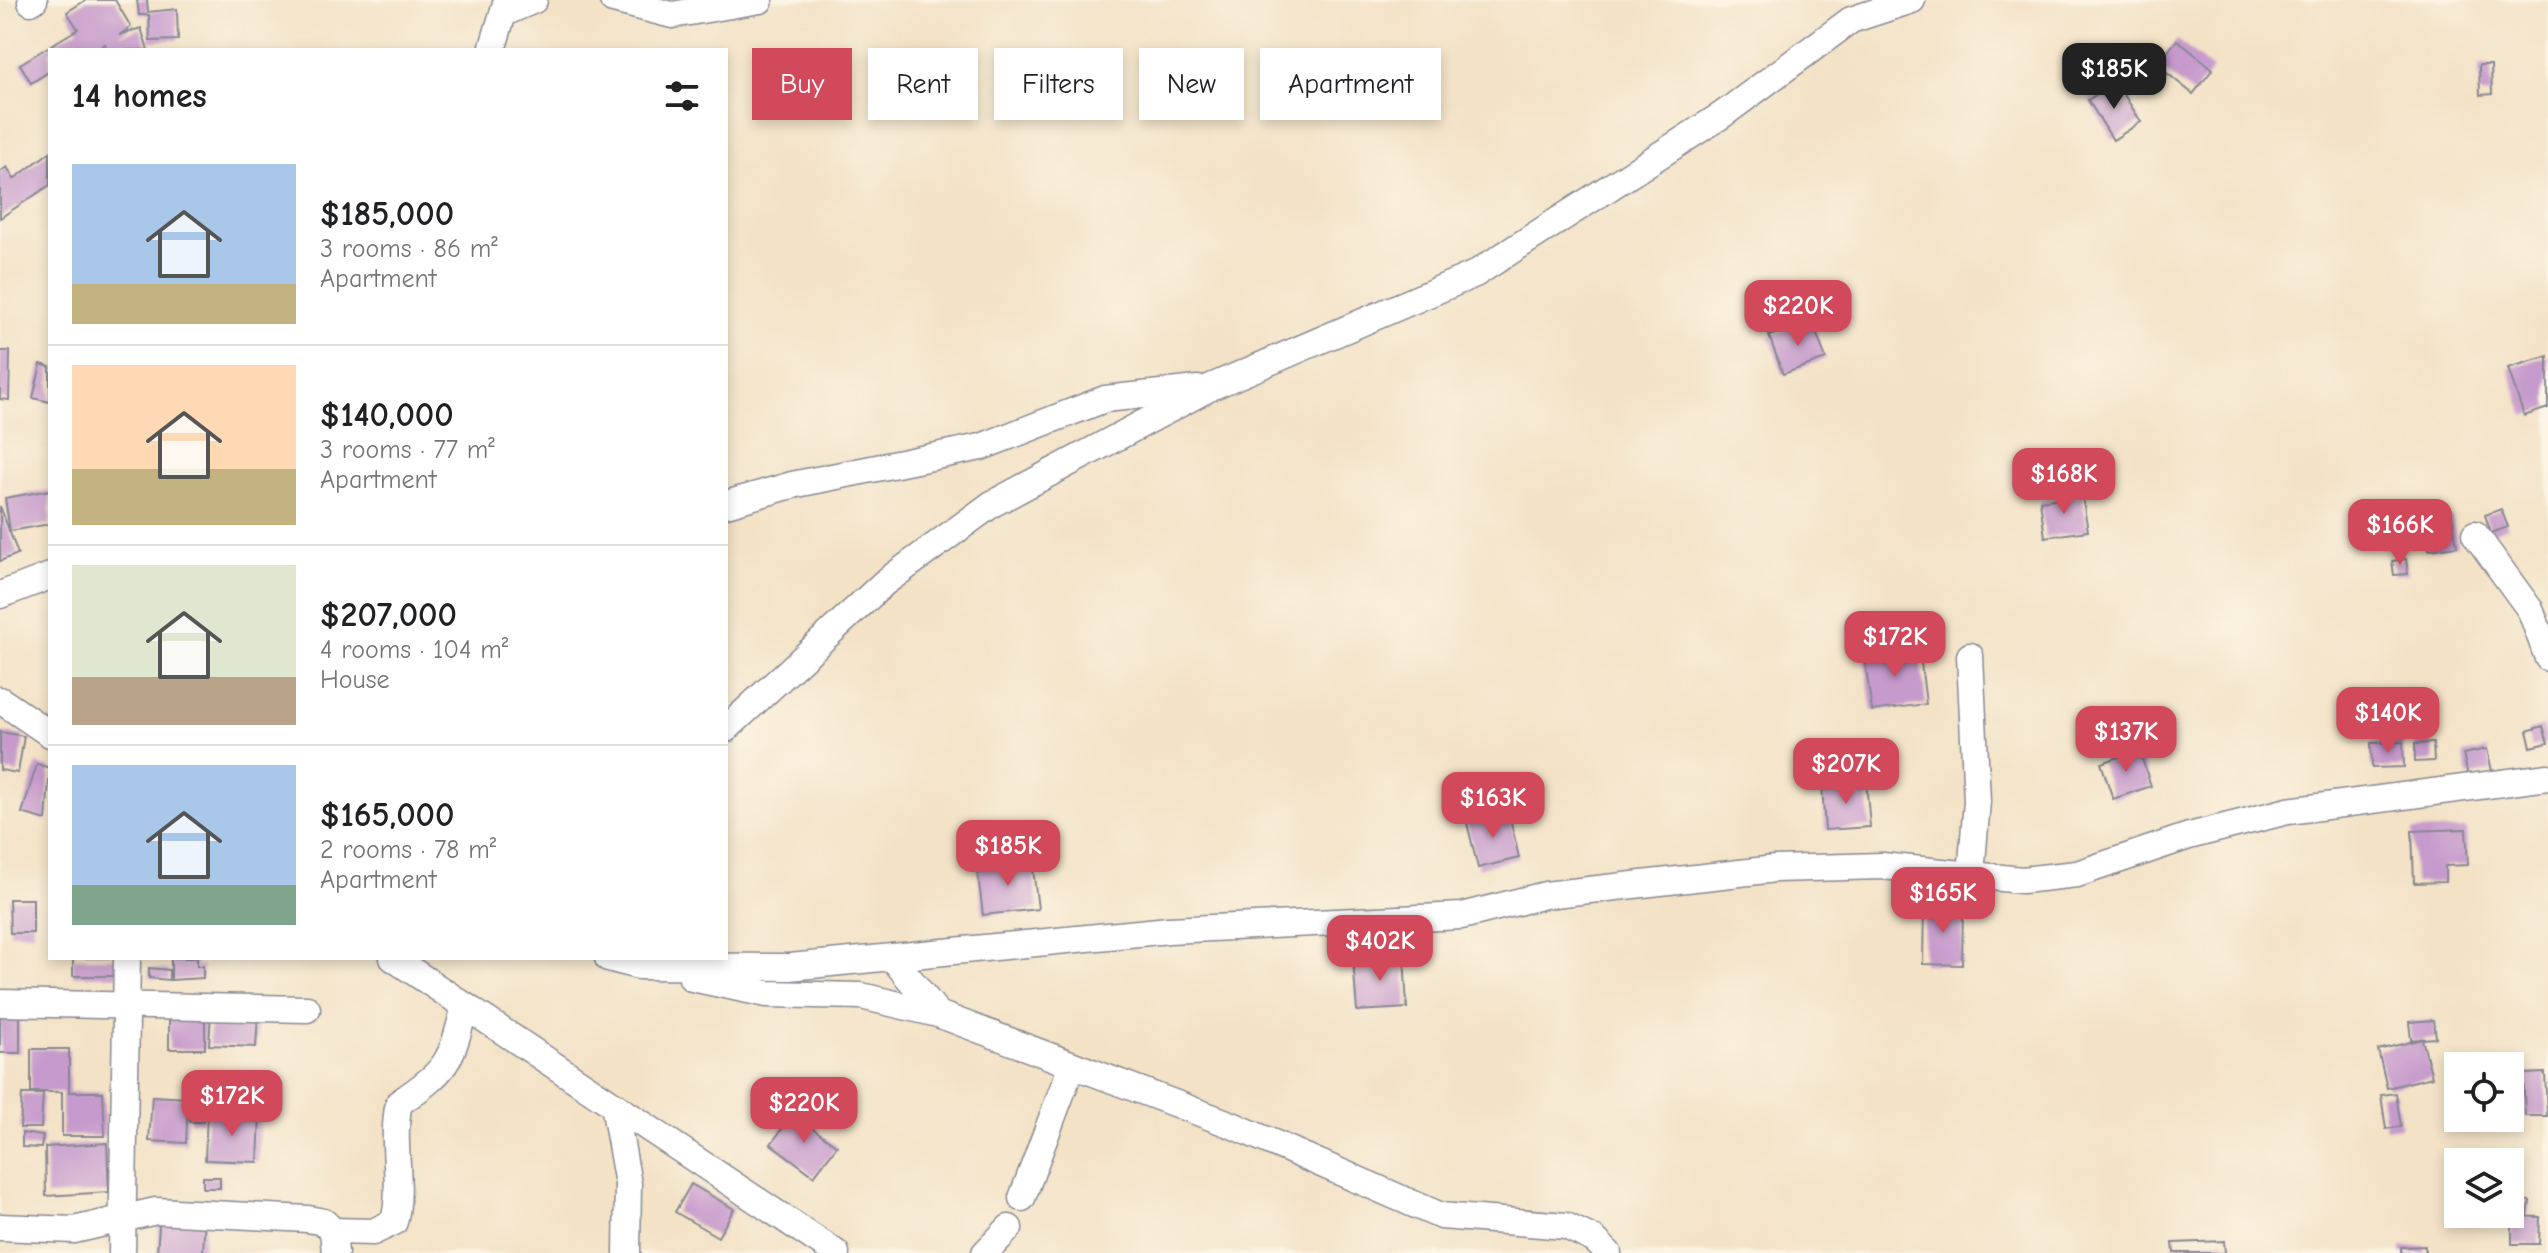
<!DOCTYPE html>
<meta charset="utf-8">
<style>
body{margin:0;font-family:"Comic Neue",sans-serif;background:#f6f6f6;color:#202124;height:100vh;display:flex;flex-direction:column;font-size:30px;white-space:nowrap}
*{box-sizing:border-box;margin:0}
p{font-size:26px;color:#757577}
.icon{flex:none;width:44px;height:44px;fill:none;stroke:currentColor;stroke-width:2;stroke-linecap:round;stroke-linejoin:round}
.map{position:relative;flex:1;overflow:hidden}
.side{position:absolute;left:48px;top:48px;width:680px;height:912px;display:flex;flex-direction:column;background:#fff;border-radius:0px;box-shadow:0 4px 12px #0003}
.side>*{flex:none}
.guide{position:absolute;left:752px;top:48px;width:760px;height:72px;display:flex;gap:16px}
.buttons{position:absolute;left:2444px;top:1052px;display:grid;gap:16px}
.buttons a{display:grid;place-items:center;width:80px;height:80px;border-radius:0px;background:#fff;box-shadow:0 4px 12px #0003;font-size:40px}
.price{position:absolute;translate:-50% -68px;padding:0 18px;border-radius:16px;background:#d1495b;color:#fff;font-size:26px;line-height:52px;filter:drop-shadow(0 2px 4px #0008)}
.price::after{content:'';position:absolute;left:50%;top:48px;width:24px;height:18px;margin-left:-12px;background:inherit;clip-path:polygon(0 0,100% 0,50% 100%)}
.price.active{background:#222;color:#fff}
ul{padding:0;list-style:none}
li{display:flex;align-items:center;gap:24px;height:200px;padding:0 24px}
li+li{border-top:2px solid #e0e0e0}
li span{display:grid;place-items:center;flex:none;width:224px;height:160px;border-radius:0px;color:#555}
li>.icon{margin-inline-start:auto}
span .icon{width:96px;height:96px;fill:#fffc;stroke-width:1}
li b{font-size:34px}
h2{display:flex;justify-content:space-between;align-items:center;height:96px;padding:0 24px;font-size:34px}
.tag{padding:0 28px;border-radius:0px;background:#fff;box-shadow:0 4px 12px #0003;font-size:28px;line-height:72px}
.tag.active{background:#d1495b;color:#fff}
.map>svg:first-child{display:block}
.building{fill:#c69acc}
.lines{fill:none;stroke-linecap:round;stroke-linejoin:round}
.minor-casing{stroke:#878892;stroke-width:29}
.minor{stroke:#fff;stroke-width:26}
</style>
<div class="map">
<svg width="2548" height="1253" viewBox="0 0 2548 1253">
<rect width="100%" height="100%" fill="#fcf5e5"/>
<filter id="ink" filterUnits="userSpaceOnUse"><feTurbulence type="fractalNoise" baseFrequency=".0125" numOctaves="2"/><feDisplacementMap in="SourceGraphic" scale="16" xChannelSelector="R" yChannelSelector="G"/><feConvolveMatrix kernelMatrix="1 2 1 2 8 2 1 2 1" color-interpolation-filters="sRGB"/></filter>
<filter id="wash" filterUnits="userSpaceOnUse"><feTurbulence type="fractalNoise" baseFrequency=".006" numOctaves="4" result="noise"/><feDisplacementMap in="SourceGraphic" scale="32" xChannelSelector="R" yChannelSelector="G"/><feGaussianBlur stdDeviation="1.8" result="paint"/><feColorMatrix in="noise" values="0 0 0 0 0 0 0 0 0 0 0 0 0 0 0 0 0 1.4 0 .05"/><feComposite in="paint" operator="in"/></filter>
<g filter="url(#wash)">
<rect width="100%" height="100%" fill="#f3e2c6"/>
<g id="blocks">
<g class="building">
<polygon points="86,0 115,0 131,27 119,35 141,28 148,50 107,50 105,44 96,50 50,50 50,71 31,83 20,64 78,29 67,12"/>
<polygon points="137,0 147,0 148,12 177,9 178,40 150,41 149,15 139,15"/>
<polygon points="2177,40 2213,69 2193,94 2157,65"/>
<polygon points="2479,65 2491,65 2492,94 2480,95"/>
<polygon points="2116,82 2141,122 2113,140 2088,100"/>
<polygon points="50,152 50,185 0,218 0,172 7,167 14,179"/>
<polygon points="1812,321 1826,359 1783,374 1769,336"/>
<polygon points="0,351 10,351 9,400 0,399"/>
<polygon points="2548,356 2548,408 2524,416 2508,368"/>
<polygon points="41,364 50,367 50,402 33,398"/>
<polygon points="50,490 50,524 10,531 5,498"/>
<polygon points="2082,495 2088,531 2045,537 2040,501"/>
<polygon points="0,506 18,554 0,561"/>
<polygon points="2501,509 2508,527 2491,533 2485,515"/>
<polygon points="2452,517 2457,546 2429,550 2424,521"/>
<polygon points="2406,559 2408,574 2394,575 2392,561"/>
<polygon points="1919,647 1926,704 1872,711 1864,654"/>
<polygon points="2543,726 2548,743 2531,747 2527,731"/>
<polygon points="0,732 24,736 18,773 0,770"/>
<polygon points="2403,742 2404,767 2372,768 2371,743"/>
<polygon points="2433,743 2434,761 2415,762 2415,744"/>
<polygon points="2487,749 2492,771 2468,776 2463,754"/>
<polygon points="2139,750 2151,786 2113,799 2101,763"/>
<polygon points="37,764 50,768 46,820 22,813"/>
<polygon points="1866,781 1870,827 1825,830 1822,785"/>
<polygon points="1509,813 1519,858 1478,868 1467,823"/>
<polygon points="2466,829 2468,865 2445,866 2445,882 2414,883 2412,831"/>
<polygon points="1032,861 1038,909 983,915 977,867"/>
<polygon points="9,899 33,899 33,933 10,933"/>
<polygon points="1924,905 1963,906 1962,965 1923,964"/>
<polygon points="1404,955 1407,1008 1357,1011 1353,959"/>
<rect x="73" y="958" width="45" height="18"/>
<polygon points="171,958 197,958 197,966 203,966 203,978 171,980"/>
<polygon points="149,968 169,970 169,980 149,978"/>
<rect x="0" y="1008" width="20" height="45"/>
<polygon points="211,1013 258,1015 256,1047 209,1045"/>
<rect x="169" y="1015" width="36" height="34"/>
<polygon points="2434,1020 2436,1038 2422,1039 2432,1077 2387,1088 2378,1050 2422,1039 2411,1040 2409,1022"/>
<polygon points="31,1049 69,1049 69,1092 103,1092 105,1136 62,1136 62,1092 31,1092"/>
<polygon points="2545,1073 2547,1116 2525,1116 2523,1074"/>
<rect x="190" y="1090" width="13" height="32"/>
<polygon points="2396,1093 2401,1127 2386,1129 2381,1095"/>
<polygon points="22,1094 43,1094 41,1128 20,1128"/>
<polygon points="152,1096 188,1098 186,1143 149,1141"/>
<polygon points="207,1113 260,1115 258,1162 205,1160"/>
<polygon points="793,1114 837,1146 814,1176 771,1144"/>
<polygon points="22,1133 43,1136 41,1148 22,1147"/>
<polygon points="107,1143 109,1192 46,1196 45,1147"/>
<rect x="203" y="1177" width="17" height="11"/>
<polygon points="691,1184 734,1209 718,1237 675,1212"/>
<polygon points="2516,1199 2530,1201 2528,1215 2515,1213"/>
<polygon points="160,1212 205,1216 203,1253 157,1253"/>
<polygon points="2512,1216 2540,1217 2539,1244 2512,1244"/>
<polygon points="2224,1241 2225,1253 2174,1253 2173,1243"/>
<polygon points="2425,1246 2425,1253 2401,1253 2401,1247"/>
</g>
</g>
</g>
<g filter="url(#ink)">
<use href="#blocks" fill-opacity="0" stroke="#878892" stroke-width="2"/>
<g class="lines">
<g class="minor-casing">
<g id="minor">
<polyline points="613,0 672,15 760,0"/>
<polyline points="31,2 34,0"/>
<polyline points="504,13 534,0"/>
<polyline points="492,50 507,0"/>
<polyline points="726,504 792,485 981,447 1105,399 1198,389"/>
<polyline points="2475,534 2531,611 2548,658"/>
<polyline points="0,595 50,576"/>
<polyline points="1970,656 1977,801 1971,875"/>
<polyline points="0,700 50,734"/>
<polyline points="726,729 884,583 992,504 1211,387 1475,274 1722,115 1851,20 1912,0"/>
<polyline points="892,957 938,1014"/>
<polyline points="393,958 836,1253"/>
<polyline points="608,958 638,966 790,967 1169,930 1462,916 1545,895 1775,869 1882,866 2022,880 2077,874 2189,836 2288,811 2548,777"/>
<polyline points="692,978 767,994 861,996 938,1014 1232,1125 1441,1216 1566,1226 1595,1240 1608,1253"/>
<polyline points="0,1003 307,1009"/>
<polyline points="614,1105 628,1184 627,1253"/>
<polyline points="1022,1198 1072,1065"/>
<polyline points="0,1227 74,1230 156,1211 308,1219 324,1222 333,1231 335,1253"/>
<path d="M 333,1231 L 373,1232 L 394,1222 C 404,1183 390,1143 399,1103 C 449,1068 450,1064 465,1006"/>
<polyline points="122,1253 127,958"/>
<polyline points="985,1253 1009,1228"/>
</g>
</g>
<use href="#minor" class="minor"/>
</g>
</g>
</svg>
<div class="buttons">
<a><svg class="icon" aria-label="locate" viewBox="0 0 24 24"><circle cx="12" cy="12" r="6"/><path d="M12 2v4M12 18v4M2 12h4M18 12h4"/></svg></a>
<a><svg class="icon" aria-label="layers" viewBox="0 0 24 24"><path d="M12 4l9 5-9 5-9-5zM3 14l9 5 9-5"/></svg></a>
</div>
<b class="price active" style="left:2114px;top:111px">$185K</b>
<b class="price" style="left:1798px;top:348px">$220K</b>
<b class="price" style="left:2064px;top:516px">$168K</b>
<b class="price" style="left:2400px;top:567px">$166K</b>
<b class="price" style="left:1895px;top:679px">$172K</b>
<b class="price" style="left:2388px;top:755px">$140K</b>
<b class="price" style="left:2126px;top:774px">$137K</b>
<b class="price" style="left:1846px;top:806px">$207K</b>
<b class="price" style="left:1493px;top:840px">$163K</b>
<b class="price" style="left:1008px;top:888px">$185K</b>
<b class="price" style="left:1943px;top:935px">$165K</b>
<b class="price" style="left:1380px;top:983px">$402K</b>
<b class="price" style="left:232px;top:1138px">$172K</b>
<b class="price" style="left:804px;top:1145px">$220K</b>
<div class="guide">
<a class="tag active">Buy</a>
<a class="tag">Rent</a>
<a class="tag">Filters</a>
<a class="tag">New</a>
<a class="tag">Apartment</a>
</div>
<section class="side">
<h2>14 homes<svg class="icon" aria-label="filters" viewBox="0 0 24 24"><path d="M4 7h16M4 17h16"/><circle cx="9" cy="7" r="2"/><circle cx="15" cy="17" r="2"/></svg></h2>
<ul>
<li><span style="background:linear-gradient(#a9c7e8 75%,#c2b280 0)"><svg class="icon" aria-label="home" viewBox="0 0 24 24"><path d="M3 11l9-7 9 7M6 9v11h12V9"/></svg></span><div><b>$185,000</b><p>3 rooms · 86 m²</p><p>Apartment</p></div></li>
<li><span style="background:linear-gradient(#ffd9b3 65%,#c2b280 0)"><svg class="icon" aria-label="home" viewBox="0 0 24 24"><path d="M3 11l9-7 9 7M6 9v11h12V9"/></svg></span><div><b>$140,000</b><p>3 rooms · 77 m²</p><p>Apartment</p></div></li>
<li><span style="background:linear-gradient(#dfe7d0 70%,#b9a48a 0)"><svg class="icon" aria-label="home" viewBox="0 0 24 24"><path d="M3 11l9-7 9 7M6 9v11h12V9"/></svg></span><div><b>$207,000</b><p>4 rooms · 104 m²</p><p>House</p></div></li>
<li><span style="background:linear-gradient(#a9c7e8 75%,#7fa58c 0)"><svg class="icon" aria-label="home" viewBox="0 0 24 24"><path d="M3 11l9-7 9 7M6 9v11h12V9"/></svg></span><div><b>$165,000</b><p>2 rooms · 78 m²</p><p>Apartment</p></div></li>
</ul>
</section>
</div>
